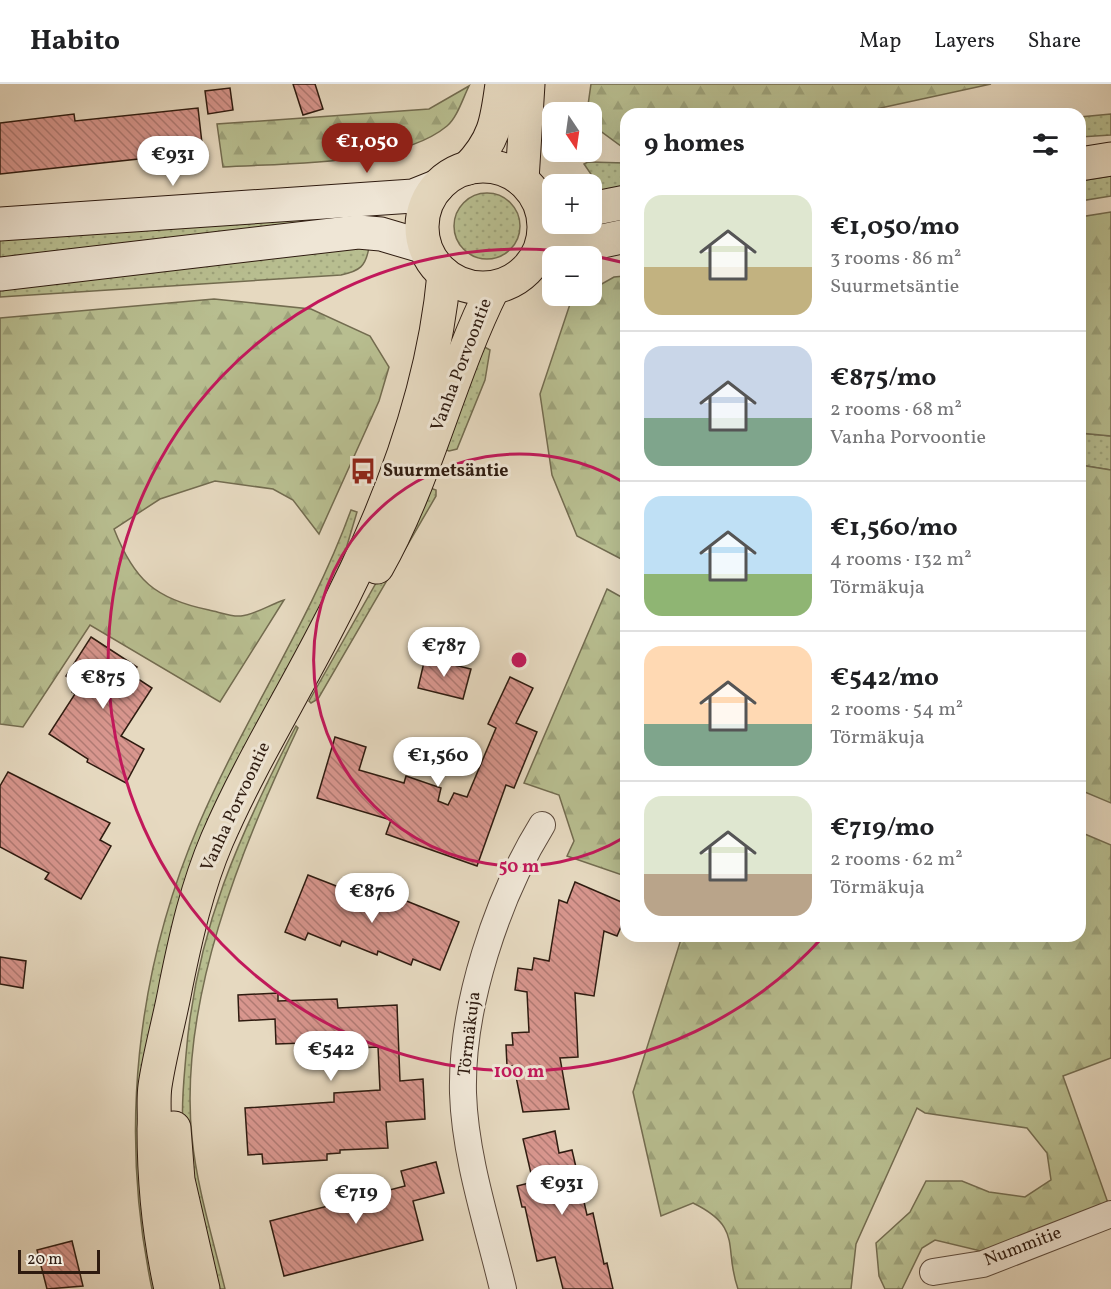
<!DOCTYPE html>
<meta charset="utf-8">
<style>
body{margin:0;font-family:Vollkorn,serif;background:#f2f2f2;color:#202124;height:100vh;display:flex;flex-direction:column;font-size:22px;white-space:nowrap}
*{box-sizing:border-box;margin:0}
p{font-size:20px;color:#757577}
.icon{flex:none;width:33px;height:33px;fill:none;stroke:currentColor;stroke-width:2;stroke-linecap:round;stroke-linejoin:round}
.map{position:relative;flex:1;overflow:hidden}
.details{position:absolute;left:620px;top:24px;width:466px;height:834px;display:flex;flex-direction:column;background:#fff;border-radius:18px;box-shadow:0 6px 24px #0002}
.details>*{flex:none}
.needle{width:39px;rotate:167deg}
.controls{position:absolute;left:542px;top:18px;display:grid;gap:12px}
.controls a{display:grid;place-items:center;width:60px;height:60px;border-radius:12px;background:#fff;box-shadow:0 6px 24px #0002;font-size:30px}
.scale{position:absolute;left:18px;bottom:15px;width:82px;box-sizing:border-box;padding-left:6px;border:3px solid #2e1b10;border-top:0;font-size:16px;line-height:21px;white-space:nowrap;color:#2e1b10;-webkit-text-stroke:4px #efe6d6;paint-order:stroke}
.price{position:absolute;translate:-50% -51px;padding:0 14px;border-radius:21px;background:#fff;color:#222;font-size:20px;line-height:39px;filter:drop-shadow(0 2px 3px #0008)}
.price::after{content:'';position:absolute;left:50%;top:36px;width:18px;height:14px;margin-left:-9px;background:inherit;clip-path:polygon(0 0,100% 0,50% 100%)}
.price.selected{background:#8f2418;color:#fff}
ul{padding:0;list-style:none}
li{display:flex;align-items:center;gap:18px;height:150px;padding:0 24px}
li+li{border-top:2px solid #e0e0e0}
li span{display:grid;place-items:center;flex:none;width:168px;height:120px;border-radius:18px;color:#555}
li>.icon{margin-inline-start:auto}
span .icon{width:72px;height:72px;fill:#fffc;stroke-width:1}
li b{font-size:26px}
h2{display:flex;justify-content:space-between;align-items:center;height:72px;padding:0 24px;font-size:26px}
header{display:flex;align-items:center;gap:36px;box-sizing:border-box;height:84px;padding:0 30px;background:#fff;border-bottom:2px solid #e0e0e0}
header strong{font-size:28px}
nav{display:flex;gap:33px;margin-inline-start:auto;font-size:21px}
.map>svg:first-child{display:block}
.grass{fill:url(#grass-dots);stroke:#736c50;stroke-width:1.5}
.forest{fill:url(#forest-firs);stroke:#736c50;stroke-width:1.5}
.building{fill:url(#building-back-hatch);stroke:#2e1b10;stroke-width:1.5}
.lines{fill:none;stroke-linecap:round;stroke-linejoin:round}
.minor-casing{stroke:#5c4a3c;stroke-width:28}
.secondary-casing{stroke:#2e1b10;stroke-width:35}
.primary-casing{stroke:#2e1b10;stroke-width:35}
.minor{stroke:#efe6d6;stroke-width:26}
.secondary{stroke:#efe6d6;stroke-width:33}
.primary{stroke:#e6d9c0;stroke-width:33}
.ring{fill:none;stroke:#c2185b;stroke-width:3}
.labels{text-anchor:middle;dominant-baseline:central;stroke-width:6;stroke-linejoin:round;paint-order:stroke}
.street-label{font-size:18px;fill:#2e1b10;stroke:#efe6d6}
.poi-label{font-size:18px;font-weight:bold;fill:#2e1b10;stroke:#efe6d6;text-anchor:start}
.centre{fill:#c2185b;stroke:#efe6d6;stroke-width:3}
.ring-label{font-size:18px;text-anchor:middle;font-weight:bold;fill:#c2185b;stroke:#efe6d6;stroke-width:6;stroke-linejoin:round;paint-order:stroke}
</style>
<header>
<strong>Habito</strong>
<nav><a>Map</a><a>Layers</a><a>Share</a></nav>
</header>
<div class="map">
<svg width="1111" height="1205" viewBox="0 0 1111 1205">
<defs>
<pattern id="grass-dots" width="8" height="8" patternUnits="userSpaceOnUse" patternTransform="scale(1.5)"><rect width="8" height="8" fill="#b8be90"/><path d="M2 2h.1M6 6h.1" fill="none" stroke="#9ea37b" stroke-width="1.8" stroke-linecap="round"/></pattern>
<pattern id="forest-firs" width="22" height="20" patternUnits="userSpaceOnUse" patternTransform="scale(1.5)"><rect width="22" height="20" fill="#b8be90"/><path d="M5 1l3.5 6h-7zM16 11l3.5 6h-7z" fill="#9ea37b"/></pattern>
<pattern id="building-back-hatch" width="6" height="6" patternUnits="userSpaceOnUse" patternTransform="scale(1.5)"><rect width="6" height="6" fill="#d8968e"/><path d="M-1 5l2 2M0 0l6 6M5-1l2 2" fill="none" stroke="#b07a73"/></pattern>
</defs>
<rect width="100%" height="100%" fill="#e6d9c0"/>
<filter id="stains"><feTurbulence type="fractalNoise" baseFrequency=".00333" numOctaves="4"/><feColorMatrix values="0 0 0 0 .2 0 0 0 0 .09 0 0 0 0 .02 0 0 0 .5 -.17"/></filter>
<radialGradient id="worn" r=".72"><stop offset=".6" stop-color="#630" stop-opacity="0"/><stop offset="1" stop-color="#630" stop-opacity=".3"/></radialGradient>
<g class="grass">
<polygon points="1111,30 1111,51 1080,53 1080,33"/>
<polygon points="588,78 625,79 625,109 606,112 584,80"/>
<polygon points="1111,92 1111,112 1080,117 1080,97"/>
<circle cx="487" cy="142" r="33"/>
<polygon points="372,123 370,137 0,180 0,151"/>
<path d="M 369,163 C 366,182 360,187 341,191 L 0,213 L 0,200 Z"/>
<polygon points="479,260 490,266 485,296 457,365 449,367 444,365"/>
<polygon points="1080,349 1111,352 1111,386 1080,381"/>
<polygon points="430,404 436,406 436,412 318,615 311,619 309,617"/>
<path d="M 351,426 L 357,428 L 343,475 L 181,818 L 159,1205 L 152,1205 C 119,1049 136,887 199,740 C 245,633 311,536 351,426 Z"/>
<path d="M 296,642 L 298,644 C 241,764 178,919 192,1054 C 197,1104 213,1155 225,1205 L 214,1205 C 204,1154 188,1095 183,1044 C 181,1020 184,995 186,971 C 196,846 239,751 296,642 Z"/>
</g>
<g class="forest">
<polygon points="591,0 991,0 853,30 626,30 625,65 591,40 591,28 587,28"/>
<path d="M 469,2 C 463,14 457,34 447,42 C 399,82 285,79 223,83 L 217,40 L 429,25 Z"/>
<polygon points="1111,128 1111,352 1080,349 1080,133"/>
<polygon points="625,192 626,192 625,477 577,452 552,391 540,310 571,217 581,212 591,212 591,206 614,193"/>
<path d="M 214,215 L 311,225 L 370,252 L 389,283 L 379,317 L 319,450 L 293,416 L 273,405 L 215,397 L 160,415 L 114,445 C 134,496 155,515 209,526 C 219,528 231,533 241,532 C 254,531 271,520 284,516 L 220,618 L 90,541 L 23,643 L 0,640 L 0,234 Z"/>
<polygon points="1080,381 1111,386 1111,719 1080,706"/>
<polygon points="607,505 625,515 625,792 567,772 574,757 559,711 524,699"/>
<path d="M 1080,748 L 1111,761 L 1111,974 L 1063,992 L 1108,1119 L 985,1168 L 935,1156 L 922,1164 L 902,1205 L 885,1205 L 879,1192 L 876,1159 L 910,1128 L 926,1097 L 962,1097 L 989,1108 L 1025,1113 L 1051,1096 L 1047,1069 L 1027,1044 L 925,1029 L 917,1024 L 856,1160 L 851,1205 L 738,1205 C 723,1163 744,1144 693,1119 L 661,1132 L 633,1008 L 682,852 L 1080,852 Z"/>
</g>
<g class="building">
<polygon points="293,0 315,0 323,25 303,31"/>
<polygon points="230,4 233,26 208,30 205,7"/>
<polygon points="198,24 203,68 0,90 0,39 74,30 75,37"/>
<polygon points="91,553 137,583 132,591 152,604 121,652 144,665 126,699 87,678 88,675 49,650 75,610 72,608 77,600 66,592"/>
<polygon points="425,574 471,585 463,615 418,604"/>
<polygon points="510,593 533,604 516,639 537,648 514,704 506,701 477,782 386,750 391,736 317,714 335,653 366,663 359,686 404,699 406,692 441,704 438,717 448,721 454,709 467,713 496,644 488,640"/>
<polygon points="8,688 110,739 100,756 111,762 81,815 45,795 49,789 0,763 0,702"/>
<polygon points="308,791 380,819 384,808 459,838 440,886 413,875 411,881 378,867 377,871 342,857 340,862 308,849 305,856 285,848"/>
<polygon points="575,798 626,820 626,831 617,852 604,847 594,912 575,909 578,973 560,974 569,1025 523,1028 514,982 507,982 506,961 513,961 512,949 529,948 527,908 515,906 518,884 532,886 534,874 549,877 559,816 567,819"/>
<polygon points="0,873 26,877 23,904 0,900"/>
<polygon points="278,909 278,917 337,915 338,924 397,921 400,997 423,995 425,1035 386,1038 388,1064 340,1066 340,1069 327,1070 327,1076 263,1080 262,1070 248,1071 245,1024 334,1018 334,1009 380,1006 378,963 335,965 335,958 276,960 275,935 239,937 238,911"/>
<polygon points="555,1047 559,1069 572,1066 587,1131 593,1129 604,1180 607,1179 613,1205 563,1205 555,1173 537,1177 525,1123 522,1123 517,1102 533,1098 523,1055"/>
<polygon points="436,1078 444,1109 413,1117 423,1156 284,1192 270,1137 405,1102 401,1087"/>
<polygon points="72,1157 83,1202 47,1205 37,1166"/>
</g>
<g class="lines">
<g class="minor-casing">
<g id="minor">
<polyline points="933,1188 983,1180 1111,1130"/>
<path d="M 503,1205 C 488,1142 465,1074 463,1009 C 461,922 497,814 542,741"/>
</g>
</g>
<g class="secondary-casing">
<g id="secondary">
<polyline points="0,140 413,112 438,102"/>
<polyline points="0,190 358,148 381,150 425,163"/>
</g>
</g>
<g class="primary-casing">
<g id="primary">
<polyline points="1080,80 1111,75"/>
<circle cx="483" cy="143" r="61"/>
<path d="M 468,84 C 495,56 497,37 502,0"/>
<polyline points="522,96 528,0"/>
<polyline points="591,125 626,118"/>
<polyline points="538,171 626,152"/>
<path d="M 377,483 C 427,394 448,294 493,204"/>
<polyline points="174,1044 178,1096 203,1205"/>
<path d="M 171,1205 C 159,1151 154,1100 154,1045 C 155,1031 153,1016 155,1002 C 160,968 170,935 176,901 C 186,852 197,803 217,756 C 248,684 290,616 326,546 C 384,437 433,313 444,190"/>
</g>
</g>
<use href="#minor" class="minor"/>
<use href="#secondary" class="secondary"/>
<use href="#primary" class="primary"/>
</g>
<g class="ring">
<path d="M625 753A206 206 0 1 1 625 399"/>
<path d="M822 854A411 411 0 1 1 625 179"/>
</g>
<defs>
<g id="bus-bare" transform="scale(2.07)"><path d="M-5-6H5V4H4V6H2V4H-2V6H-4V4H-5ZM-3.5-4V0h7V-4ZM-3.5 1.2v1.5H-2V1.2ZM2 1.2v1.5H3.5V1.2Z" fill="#8f2418" stroke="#efe6d6" stroke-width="2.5" paint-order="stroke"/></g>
</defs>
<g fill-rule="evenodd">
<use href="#bus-bare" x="363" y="387"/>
</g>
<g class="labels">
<g class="street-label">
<text transform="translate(462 281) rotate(-69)">Vanha Porvoontie</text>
<text transform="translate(236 723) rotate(-65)">Vanha Porvoontie</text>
<text transform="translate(470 950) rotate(-83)">Törmäkuja</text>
<text transform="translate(1023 1163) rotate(-21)">Nummitie</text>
</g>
<g class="poi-label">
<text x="383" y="387">Suurmetsäntie</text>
</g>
</g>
<circle cx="519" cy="576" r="9" class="centre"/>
<g class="ring-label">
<text x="519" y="788">50 m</text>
<text x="519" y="993">100 m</text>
</g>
<rect width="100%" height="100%" filter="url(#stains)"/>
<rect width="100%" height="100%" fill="url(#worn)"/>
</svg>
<div class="controls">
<a><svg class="needle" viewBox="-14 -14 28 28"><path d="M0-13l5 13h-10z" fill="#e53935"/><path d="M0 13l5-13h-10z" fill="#757577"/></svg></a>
<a>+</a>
<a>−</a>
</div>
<div class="scale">20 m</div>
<b class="price selected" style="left:367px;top:90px">€1,050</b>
<b class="price" style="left:173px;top:103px">€931</b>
<b class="price" style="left:444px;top:594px">€787</b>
<b class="price" style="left:103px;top:626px">€875</b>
<b class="price" style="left:438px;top:704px">€1,560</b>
<b class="price" style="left:372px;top:840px">€876</b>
<b class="price" style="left:331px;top:998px">€542</b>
<b class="price" style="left:562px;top:1132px">€931</b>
<b class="price" style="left:356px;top:1141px">€719</b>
<section class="details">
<h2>9 homes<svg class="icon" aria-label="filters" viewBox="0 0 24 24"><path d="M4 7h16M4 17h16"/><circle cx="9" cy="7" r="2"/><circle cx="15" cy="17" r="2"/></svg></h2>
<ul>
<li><span style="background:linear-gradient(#dfe7d0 60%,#c2b280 0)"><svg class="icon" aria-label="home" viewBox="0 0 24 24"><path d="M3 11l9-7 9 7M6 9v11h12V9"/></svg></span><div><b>€1,050/mo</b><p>3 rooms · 86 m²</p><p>Suurmetsäntie</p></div></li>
<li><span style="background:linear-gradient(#c9d6e8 60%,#7fa58c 0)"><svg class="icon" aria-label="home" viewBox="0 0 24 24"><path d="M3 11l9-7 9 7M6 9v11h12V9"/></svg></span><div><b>€875/mo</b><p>2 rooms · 68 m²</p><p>Vanha Porvoontie</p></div></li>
<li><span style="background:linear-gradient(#bfe0f5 65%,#8fb573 0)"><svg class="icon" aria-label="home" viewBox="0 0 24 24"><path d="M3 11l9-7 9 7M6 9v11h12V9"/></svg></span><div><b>€1,560/mo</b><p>4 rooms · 132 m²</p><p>Törmäkuja</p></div></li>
<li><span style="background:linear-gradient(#ffd9b3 65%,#7fa58c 0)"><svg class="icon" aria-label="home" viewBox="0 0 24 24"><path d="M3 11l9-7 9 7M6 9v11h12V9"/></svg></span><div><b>€542/mo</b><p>2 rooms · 54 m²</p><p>Törmäkuja</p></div></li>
<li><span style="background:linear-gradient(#dfe7d0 65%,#b9a48a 0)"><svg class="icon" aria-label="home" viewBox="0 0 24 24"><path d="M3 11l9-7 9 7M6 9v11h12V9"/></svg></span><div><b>€719/mo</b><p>2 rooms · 62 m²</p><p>Törmäkuja</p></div></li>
</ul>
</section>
</div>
